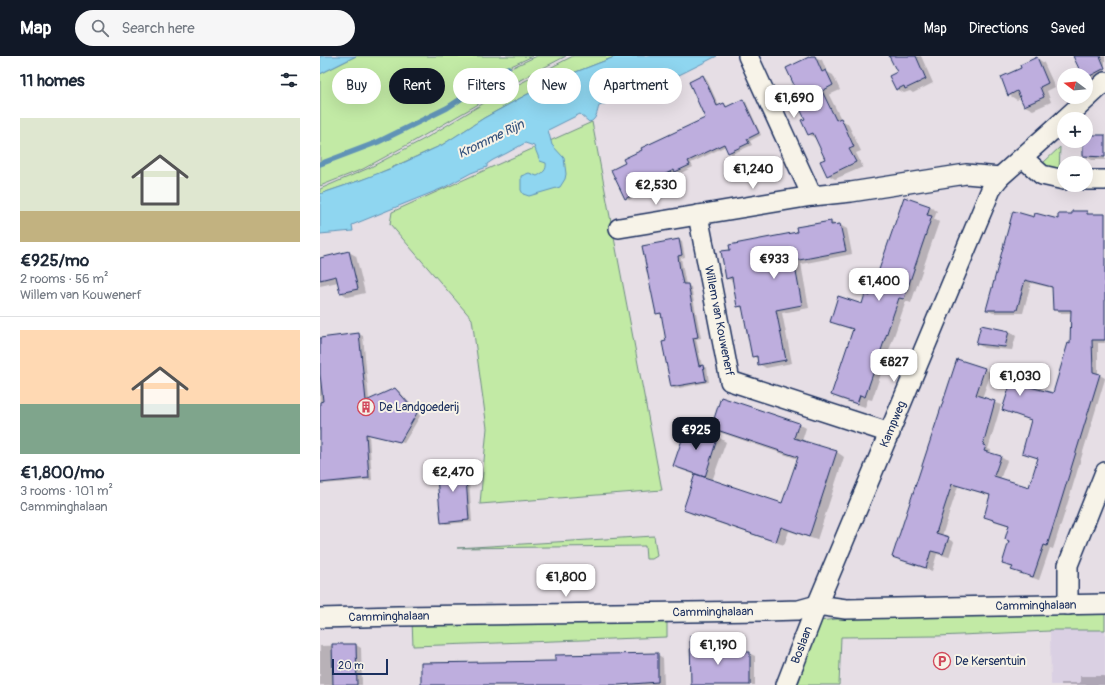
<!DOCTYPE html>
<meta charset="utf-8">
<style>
body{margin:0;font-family:Pangolin,sans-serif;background:#f6f6f7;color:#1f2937;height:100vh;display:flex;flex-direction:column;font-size:15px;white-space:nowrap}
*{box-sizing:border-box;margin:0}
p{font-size:13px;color:#747a83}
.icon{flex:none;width:22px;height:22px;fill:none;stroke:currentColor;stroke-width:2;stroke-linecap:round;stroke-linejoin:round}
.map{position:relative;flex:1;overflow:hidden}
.drawer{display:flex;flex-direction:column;background:#fff;width:320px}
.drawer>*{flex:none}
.top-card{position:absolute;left:12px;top:12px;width:380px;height:36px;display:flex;gap:8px}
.needle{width:26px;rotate:286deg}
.controls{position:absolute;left:737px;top:12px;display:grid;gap:8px}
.controls a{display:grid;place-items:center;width:36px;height:36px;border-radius:50%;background:#fff;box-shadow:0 4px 16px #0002;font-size:20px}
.scale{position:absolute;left:12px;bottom:10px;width:56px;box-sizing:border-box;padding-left:4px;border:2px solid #1b2f5e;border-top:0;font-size:11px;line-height:14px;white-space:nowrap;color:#1b2f5e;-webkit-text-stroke:3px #f7f3e8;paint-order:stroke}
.price{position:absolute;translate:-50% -34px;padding:0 9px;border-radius:8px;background:#fff;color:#222;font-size:13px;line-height:26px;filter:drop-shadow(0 1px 2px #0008)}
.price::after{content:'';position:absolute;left:50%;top:24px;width:12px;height:9px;margin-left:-6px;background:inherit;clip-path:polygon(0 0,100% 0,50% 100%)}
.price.selected{background:#111827;color:#fff}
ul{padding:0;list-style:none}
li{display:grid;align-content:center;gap:8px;height:212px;padding:0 20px}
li+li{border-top:1px solid #e0e1e3}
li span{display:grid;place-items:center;height:124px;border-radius:0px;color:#555}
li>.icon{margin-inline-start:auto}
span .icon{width:72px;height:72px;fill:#fffc;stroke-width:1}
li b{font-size:17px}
h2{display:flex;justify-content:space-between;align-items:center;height:48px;padding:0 20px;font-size:17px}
.pill{padding:0 14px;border-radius:18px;background:#fff;box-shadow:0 4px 16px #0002;font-size:14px;line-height:36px}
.pill.selected{background:#111827;color:#fff}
header{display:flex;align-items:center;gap:24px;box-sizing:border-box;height:56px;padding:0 20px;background:#111827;color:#fff}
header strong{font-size:19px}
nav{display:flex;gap:22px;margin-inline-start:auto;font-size:14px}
.search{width:280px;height:36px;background:#f6f6f7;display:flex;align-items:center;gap:10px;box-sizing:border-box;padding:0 14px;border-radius:22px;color:#747a83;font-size:15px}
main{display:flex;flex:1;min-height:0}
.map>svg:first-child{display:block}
.built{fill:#dad0e3}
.green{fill:#c2eaa5;stroke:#6e8c82}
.water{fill:#8fd6f0;stroke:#6193b6}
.shadow{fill:#0003}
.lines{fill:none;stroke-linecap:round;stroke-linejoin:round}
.stream{stroke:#6193b6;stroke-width:5.5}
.building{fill:#beaede;stroke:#1b2f5e}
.street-casing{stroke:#1b2f5e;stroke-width:22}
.street{stroke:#f7f3e8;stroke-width:19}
.labels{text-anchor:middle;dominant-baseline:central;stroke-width:4;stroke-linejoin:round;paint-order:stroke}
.street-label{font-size:12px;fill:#1b2f5e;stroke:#f7f3e8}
.poi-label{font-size:12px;fill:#1b2f5e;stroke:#f7f3e8;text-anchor:start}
.water-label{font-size:13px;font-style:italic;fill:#32507b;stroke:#f7f3e8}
</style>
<header>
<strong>Map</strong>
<div class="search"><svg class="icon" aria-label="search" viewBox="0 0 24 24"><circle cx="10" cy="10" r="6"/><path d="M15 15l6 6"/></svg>Search here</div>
<nav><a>Map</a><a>Directions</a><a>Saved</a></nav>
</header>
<main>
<section class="drawer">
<h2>11 homes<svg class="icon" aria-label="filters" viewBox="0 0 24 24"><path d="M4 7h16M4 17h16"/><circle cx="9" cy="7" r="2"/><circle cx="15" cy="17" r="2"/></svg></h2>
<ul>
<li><span style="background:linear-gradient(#dfe7d0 75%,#c2b280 0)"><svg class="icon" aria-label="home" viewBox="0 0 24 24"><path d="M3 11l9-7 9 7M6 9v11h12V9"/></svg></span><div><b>€925/mo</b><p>2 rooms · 56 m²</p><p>Willem van Kouwenerf</p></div></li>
<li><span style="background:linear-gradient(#ffd9b3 60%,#7fa58c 0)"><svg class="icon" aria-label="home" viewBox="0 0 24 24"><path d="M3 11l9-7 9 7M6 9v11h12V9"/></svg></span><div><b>€1,800/mo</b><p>3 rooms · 101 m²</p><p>Camminghalaan</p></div></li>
</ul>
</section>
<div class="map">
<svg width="785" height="629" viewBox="0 0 785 629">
<rect width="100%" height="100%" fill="#e6dee5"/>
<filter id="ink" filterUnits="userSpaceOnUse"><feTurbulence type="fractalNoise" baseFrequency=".025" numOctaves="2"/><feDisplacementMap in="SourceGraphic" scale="8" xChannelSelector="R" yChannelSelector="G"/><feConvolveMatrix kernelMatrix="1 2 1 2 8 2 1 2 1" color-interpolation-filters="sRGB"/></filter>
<g filter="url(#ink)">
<polygon class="built" points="730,574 785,574 785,629 731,629"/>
<g class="green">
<polygon points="36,0 213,0 189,11 189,13 217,0 246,0 202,23 96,84 43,113 0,130 0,18"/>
<polygon points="253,0 297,0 243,21 206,39 164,62 122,89 53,120 0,138 0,133 49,112 106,82 174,41"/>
<polygon points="272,66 342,434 160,448 167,372 152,263 70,168 72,156"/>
<polygon points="740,91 739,118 732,117 723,107"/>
<polygon points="334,480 337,500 332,503 326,503 325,490 137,492"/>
<polygon points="347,556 347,581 93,590 92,564"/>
<polygon points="785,556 785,574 730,574 730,575 618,580 521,581 519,629 478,629 498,565 527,562"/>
</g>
<g class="water">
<polygon points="0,0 36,0 0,18"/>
<path d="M 297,0 L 397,0 L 347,25 L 279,50 C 277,56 276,65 269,66 L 260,58 L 228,74 L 232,89 L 244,102 L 246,118 L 245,123 L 240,131 L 209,140 L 203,138 L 201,134 L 201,120 L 209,117 L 217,120 C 223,117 227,114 226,107 L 220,105 L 214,90 L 205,87 L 187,97 L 173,104 L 167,108 L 167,111 L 151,117 L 123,132 L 32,169 L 33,175 L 0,178 L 0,138 L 41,124 L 72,112 L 122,89 L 164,62 L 206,39 L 243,21 Z"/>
</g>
<g class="shadow">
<polygon points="493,0 502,4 507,16 513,19 520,34 509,39 521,63 528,68 541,95 536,97 543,111 515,123 508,119 506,104 496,83 489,78 486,63 475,29"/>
<polygon points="571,0 601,0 613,27 593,37 590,35 584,37 577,33 579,17"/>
<polygon points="754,0 785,0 785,25 776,29 766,23 766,19 763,19"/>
<polygon points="717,2 724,7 735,31 727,35 731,46 713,54 705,50 701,41 697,44 689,39 702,13"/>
<polygon points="383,20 386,22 399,50 404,48 408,51 422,44 426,46 441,79 430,85 432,89 412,98 409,96 406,90 371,107 373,111 359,118 357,116 321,133 323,137 309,144 306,142 387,62"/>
<polygon points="766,80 785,80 785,104 772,104 764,100 764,85 766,85"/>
<polygon points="585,142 610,151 617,155 614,163 619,166 591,247 586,245 552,344 548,343 545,351 520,343 512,339 534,274 518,269 511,265 543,250 551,242"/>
<polygon points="766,156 771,159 785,159 785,287 778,287 778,318 785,322 785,323 744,459 733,493 730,492 719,524 699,517 693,514 693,512 684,508 690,485 690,470 671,464 665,460 671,440 638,430 622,480 634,486 629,501 617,498 612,515 580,504 573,501 637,305 665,313 671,317 662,342 681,349 668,393 671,394 670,398 681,401 687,405 680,423 710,433 719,403 703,396 712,365 683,353 734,338 751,289 752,257 740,257 734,253 733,232 711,227 703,257 673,257 667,254 715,162 739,165"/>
<polygon points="510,166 517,169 520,169 527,173 532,198 481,208 489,252 462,257 472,307 446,312 439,308 438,303 433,300 424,253 418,250 414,226 407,222 478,177"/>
<polygon points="359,184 362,186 365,201 361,202 366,229 371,231 381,282 376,283 382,310 387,312 389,326 355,333 352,331 348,286 342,259 337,257"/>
<polygon points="29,196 36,200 45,237 28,241 20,236 18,226 0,230 0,203"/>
<polygon points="689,275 696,280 692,294 664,292 657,288"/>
<polygon points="39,278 43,280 49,344 75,333 79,335 100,360 84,387 49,379 52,424 3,428 0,427 0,324 2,324 0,308 0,283"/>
<polygon points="479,368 486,372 482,385 517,396 524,401 497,484 469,475 464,489 372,458 364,453 376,419 362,414 354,409 367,371 398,381 406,386 392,425 463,449 478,403 399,376 392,372"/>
<polygon points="144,409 148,411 152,466 126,468 122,466"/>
<polygon points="384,580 390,584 391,598 429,597 435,600 435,629 372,629"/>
<polygon points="36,589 41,592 42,629 0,629 0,590"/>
<polygon points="337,598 343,602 344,629 102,629 236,606"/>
<polygon points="760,620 785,620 785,629 741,629 741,627 760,627"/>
</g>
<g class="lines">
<polyline class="stream" points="0,108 58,86 127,52 188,12"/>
</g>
<g class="building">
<polygon points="491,0 495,0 502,16 506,14 513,29 502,35 516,64 521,62 534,91 529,93 536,106 507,120 500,105 505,103 493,77 488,79 481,64 485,63 469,31 474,29 466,12"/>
<polygon points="569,0 596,0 606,23 585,33 584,30 576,34 569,20 577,16"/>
<polygon points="753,0 780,0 785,12 766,22 766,19 762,19"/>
<polygon points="717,1 728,27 720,31 724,41 704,50 697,35 688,40 681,21 701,12 700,9"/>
<polygon points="383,19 397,50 404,47 406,51 423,43 439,77 427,83 429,87 408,97 404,88 368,105 370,109 355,116 354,114 318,131 320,135 305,143 291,114 305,107 303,103 322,94 321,92 385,62 369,26"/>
<polygon points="766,79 785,79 785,101 763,100 763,85 766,85"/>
<polygon points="584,141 610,150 607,159 612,160 584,243 579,242 545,341 540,339 537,348 511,339 533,273 510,266 518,240 542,248 545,238 550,240"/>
<polygon points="693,155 714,161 715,157 738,163 738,158 752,158 752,155 767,155 767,158 785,158 785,284 772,284 773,316 780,318 738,455 727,490 724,489 713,521 691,514 693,511 682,508 689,485 685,483 689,469 664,461 670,439 632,428 616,477 629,481 623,498 611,495 606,512 572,501 637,303 665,312 656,339 675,345 663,389 666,390 664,395 681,400 674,420 709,431 718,402 702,397 711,364 682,354 691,326 733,337 748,287 750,288 751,254 733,254 732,231 705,224 697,254 666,254"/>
<polygon points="511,165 511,169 520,168 526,195 474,205 482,249 456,254 466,304 438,309 437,300 432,301 422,250 417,251 412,221 406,223 401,195 410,194 409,189 477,176 476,171"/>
<polygon points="359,183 362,199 358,200 360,214 363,228 368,228 378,281 373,282 379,310 383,309 386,325 351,331 342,286 346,285 341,257 336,258 322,190"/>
<polygon points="29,195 38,233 20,237 16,220 0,224 0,202"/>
<polygon points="661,269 689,275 685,291 656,288"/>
<polygon points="39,277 46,345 75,332 97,357 80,386 46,378 49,422 0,427 0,346 3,345 0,318 0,282"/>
<polygon points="401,341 479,367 474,382 517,395 489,481 461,471 456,486 363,454 375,418 462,447 478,401 391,372"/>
<polygon points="367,369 398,380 385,421 353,410"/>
<polygon points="145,408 149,464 121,467 116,410"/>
<polygon points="370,580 385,580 385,597 430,596 430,629 371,629"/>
<polygon points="12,588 36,588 37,629 13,629"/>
<polygon points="338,597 338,626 299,629 101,629 101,607 235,605 235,599"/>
</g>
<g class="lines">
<g class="street-casing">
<g id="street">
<polyline points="428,0 492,140"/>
<polyline points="745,63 785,26"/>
<polyline points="703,102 722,119 744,124"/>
<polyline points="766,124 785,124"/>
<polyline points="299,172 378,159"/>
<polyline points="570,377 410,325 378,159 492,140 531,136 646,118 680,121"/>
<polyline points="748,549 748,509 785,416"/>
<path id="s1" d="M 0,562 L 78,560 L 444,555 L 479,554 L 497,549 L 526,553 L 785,548"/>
<path id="s2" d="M 466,629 L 497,549 L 672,131 L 680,121 L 744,64"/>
</g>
</g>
<use href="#street" class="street"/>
</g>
</g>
<defs>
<g id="building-ring" transform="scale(0.9)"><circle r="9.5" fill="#f7f3e8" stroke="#d1495b" stroke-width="1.5"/><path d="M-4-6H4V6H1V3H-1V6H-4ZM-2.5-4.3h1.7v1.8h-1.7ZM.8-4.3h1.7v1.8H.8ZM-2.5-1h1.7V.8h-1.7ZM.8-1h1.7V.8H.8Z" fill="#d1495b"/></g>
<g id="parking-ring" transform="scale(0.9)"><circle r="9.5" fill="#f7f3e8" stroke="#d1495b" stroke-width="1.5"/><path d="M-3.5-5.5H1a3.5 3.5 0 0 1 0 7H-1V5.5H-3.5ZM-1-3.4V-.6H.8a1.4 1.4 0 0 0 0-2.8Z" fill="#d1495b"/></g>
</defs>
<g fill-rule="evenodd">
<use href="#building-ring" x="46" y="351"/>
<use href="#parking-ring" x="622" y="605"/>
</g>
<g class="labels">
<g class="street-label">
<text transform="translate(399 265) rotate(79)">Willem van Kouwenerf</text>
<text stroke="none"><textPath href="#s2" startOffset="282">Kampweg</textPath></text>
<text stroke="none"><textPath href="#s1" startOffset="717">Camminghalaan</textPath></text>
<text stroke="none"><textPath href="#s1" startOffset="393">Camminghalaan</textPath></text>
<text stroke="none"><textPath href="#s1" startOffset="69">Camminghalaan</textPath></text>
<text stroke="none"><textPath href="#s2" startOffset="43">Boslaan</textPath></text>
</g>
<g class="poi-label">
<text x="59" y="351">De Landgoederij</text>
<text x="635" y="605">De Kersentuin</text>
</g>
<g class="water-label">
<text transform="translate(171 83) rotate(-26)">Kromme Rijn</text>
</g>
</g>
</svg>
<div class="controls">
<a><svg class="needle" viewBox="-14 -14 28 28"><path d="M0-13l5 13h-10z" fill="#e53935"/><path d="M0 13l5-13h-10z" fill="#747a83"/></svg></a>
<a>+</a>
<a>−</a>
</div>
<div class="scale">20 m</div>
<b class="price" style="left:474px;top:63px">€1,690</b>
<b class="price" style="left:433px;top:134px">€1,240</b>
<b class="price" style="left:336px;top:150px">€2,530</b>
<b class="price" style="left:454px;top:224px">€933</b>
<b class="price" style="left:559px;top:246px">€1,400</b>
<b class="price" style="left:574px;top:327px">€827</b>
<b class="price" style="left:700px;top:341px">€1,030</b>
<b class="price selected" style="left:376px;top:395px">€925</b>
<b class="price" style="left:133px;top:437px">€2,470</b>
<b class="price" style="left:246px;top:542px">€1,800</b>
<b class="price" style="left:398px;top:610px">€1,190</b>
<div class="top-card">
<a class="pill">Buy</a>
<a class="pill selected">Rent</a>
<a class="pill">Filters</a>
<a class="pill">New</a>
<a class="pill">Apartment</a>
</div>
</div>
</main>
